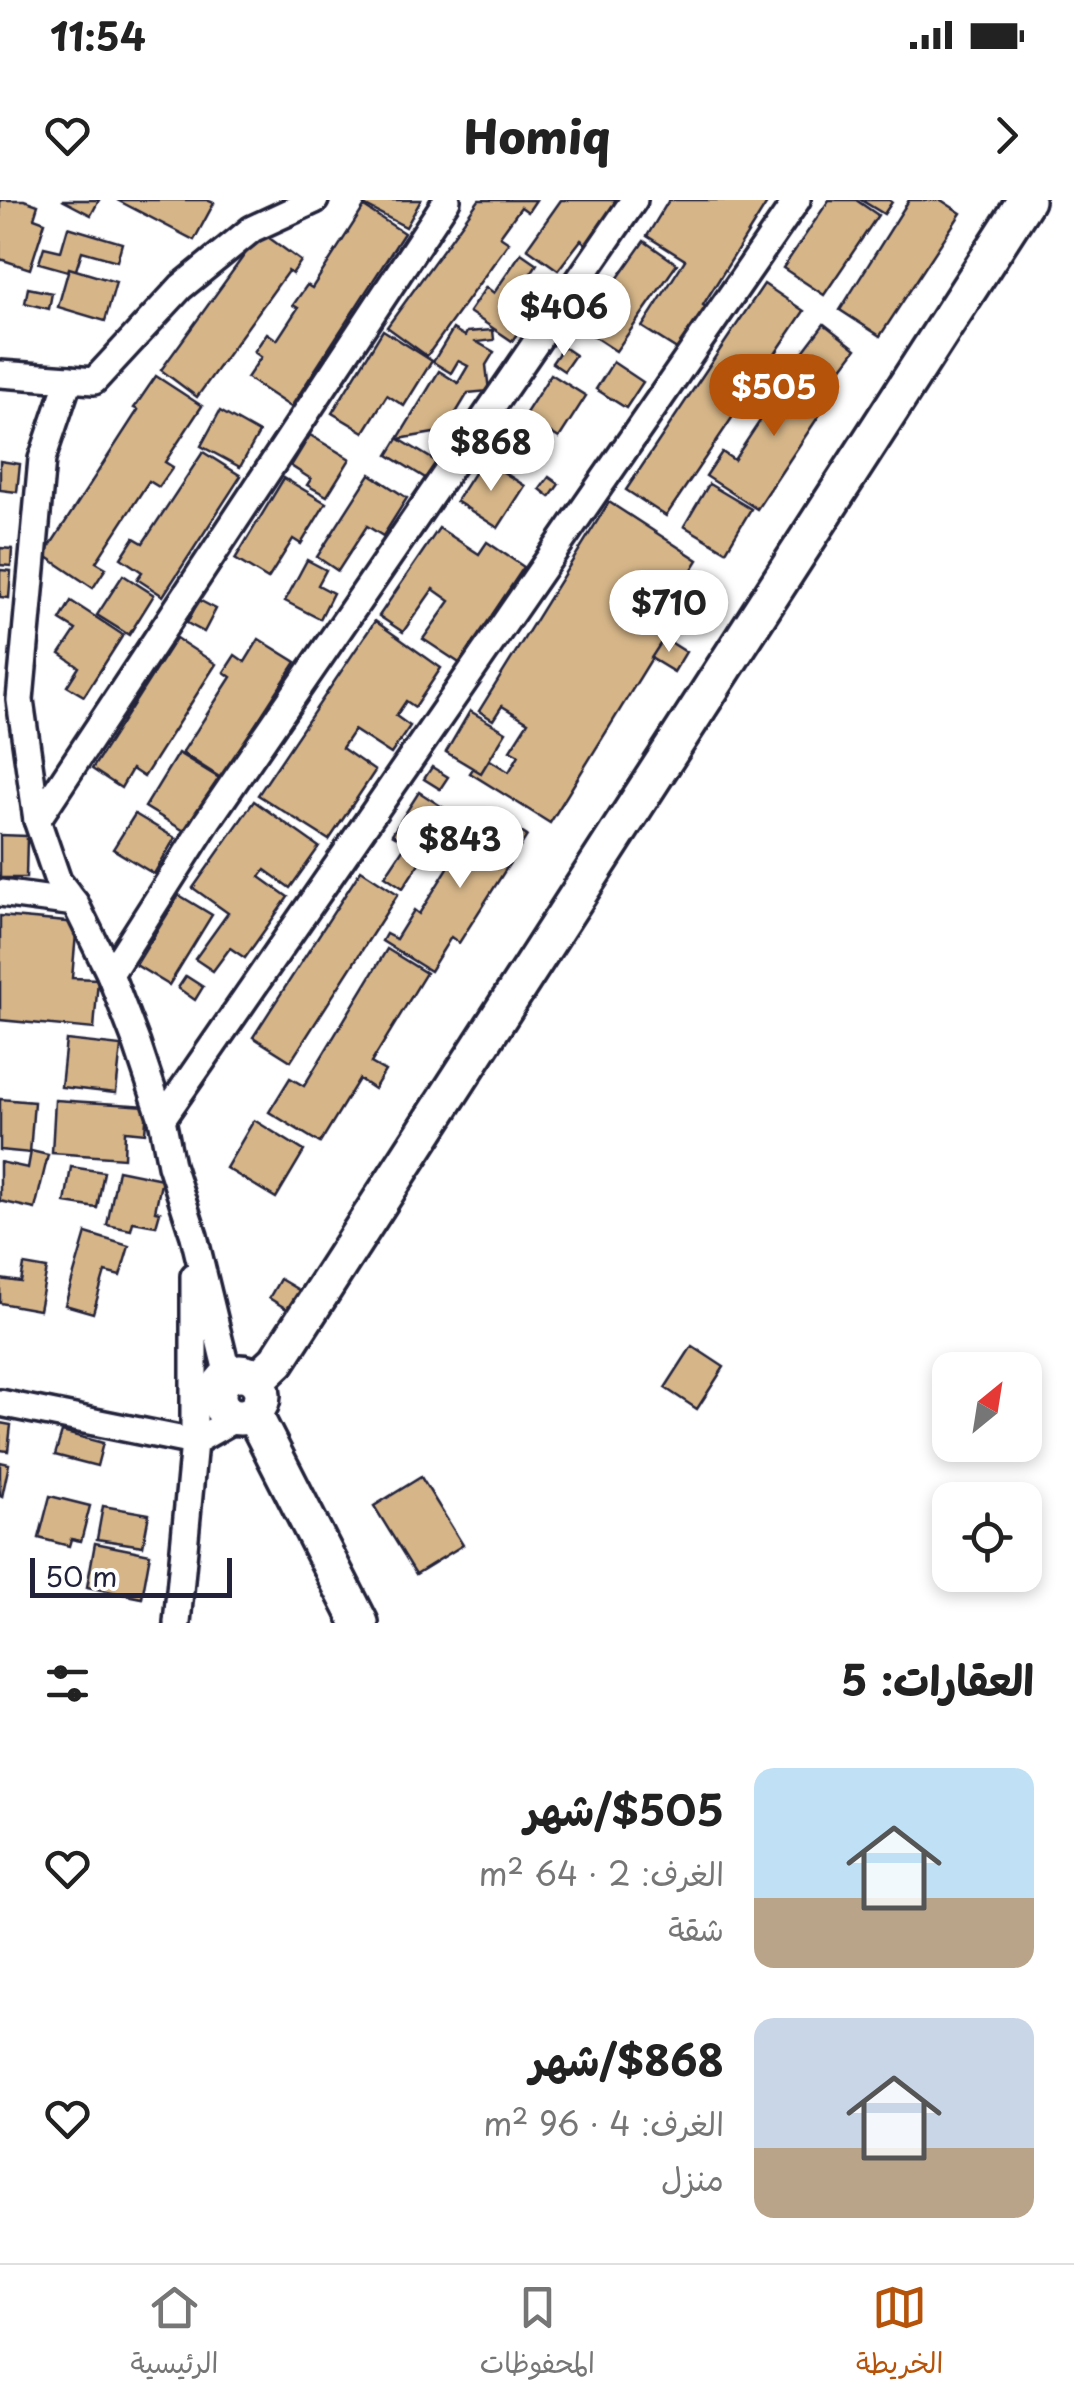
<!DOCTYPE html>
<html lang="ar">
<meta charset="utf-8">
<style>
body{margin:0;font-family:"Playpen Sans","Playpen Sans Arabic",sans-serif;background:#f2f2f2;color:#222;direction:rtl;height:100vh;display:flex;flex-direction:column;font-size:38px;white-space:nowrap}
*{box-sizing:border-box;margin:0}
p{font-size:32px;color:#767676}
.icon{flex:none;width:55px;height:55px;fill:none;stroke:currentColor;stroke-width:2;stroke-linecap:round;stroke-linejoin:round}
.map{position:relative;height:1423px;overflow:hidden;direction:ltr}
.panel{display:flex;flex-direction:column;background:#fff;flex:1}
.panel>*{flex:none}
.needle{width:65px;rotate:30deg}
.fabs{position:absolute;left:932px;top:1152px;display:grid;gap:20px}
.fabs a{display:grid;place-items:center;width:110px;height:110px;border-radius:20px;background:#fff;box-shadow:0 5px 15px #0003;font-size:50px}
.scale{position:absolute;left:30px;bottom:25px;width:202px;box-sizing:border-box;padding-left:10px;border:5px solid #22223b;border-top:0;font-size:28px;line-height:35px;white-space:nowrap;color:#22223b;-webkit-text-stroke:8px #fff;paint-order:stroke}
.price{position:absolute;translate:-50% -85px;padding:0 22px;border-radius:35px;background:#fff;color:#222;font-size:32px;line-height:65px;filter:drop-shadow(0 2px 5px #0008)}
.price::after{content:'';position:absolute;left:50%;top:60px;width:30px;height:22px;margin-left:-15px;background:inherit;clip-path:polygon(0 0,100% 0,50% 100%)}
.price.current{background:#b45309;color:#fff}
ul{padding:0;list-style:none}
li{display:flex;align-items:center;gap:30px;height:250px;padding:0 40px}
li span{display:grid;place-items:center;flex:none;width:280px;height:200px;border-radius:20px;color:#555}
li>.icon{margin-inline-start:auto}
span .icon{width:120px;height:120px;fill:#fffc;stroke-width:1}
li b{font-size:42px}
h2{display:flex;justify-content:space-between;align-items:center;height:120px;padding:0 40px;font-size:42px}
.status{display:flex;justify-content:space-between;align-items:center;height:70px;padding:0 50px;background:#fff;direction:ltr}
.status svg{height:28px;fill:currentColor}
header{display:flex;justify-content:space-between;align-items:center;height:130px;padding:0 40px;background:#fff;font-size:45px;font-weight:800}
.menu{display:flex;justify-content:space-around;align-items:center;height:140px;border-top:2px solid #e0e0e0;background:#fff;font-size:28px;color:#767676}
.menu a{display:grid;justify-items:center;gap:5px}
.menu .current{color:#b45309}
.map>svg:first-child{display:block}
.building{fill:#d6b689;stroke:#22223b;stroke-width:2.5}
.lines{fill:none;stroke-linecap:round;stroke-linejoin:round}
.street-casing{stroke:#22223b;stroke-width:32}
.secondary-casing{stroke:#22223b;stroke-width:42}
.street{stroke:#fff;stroke-width:25}
.secondary{stroke:#fff;stroke-width:35}
</style>
<div class="status"><b>11:54</b><svg viewBox="0 0 49 12"><path d="M0 12V9h3v3zM5 12V6h3v6zM10 12V3h3v9zM15 12V0h3v12zM26 1h20v11H26zM47 4h2v5h-2z"/></svg></div>
<header><svg class="icon" aria-label="forward" viewBox="0 0 24 24"><path d="M9 5l7 7-7 7"/></svg>Homiq<svg class="icon" aria-label="heart" viewBox="0 0 24 24"><path d="M12 20l-8-8c-3-5 5-10 8-4 3-6 11-1 8 4z"/></svg></header>
<div class="map">
<svg width="1074" height="1423" viewBox="0 0 1074 1423">
<rect width="100%" height="100%" fill="#fff"/>
<filter id="ink" filterUnits="userSpaceOnUse"><feTurbulence type="fractalNoise" baseFrequency=".01" numOctaves="2"/><feDisplacementMap in="SourceGraphic" scale="20" xChannelSelector="R" yChannelSelector="G"/><feConvolveMatrix kernelMatrix="1 2 1 2 8 2 1 2 1" color-interpolation-filters="sRGB"/></filter>
<g filter="url(#ink)">
<g class="building">
<polygon points="0,0 24,0 38,5 34,18 45,22 30,69 0,59"/>
<polygon points="62,0 99,0 91,15"/>
<polygon points="117,0 207,0 214,3 194,40"/>
<polygon points="367,0 421,0 406,27 364,5"/>
<polygon points="479,0 536,0 528,12 521,7 500,36 509,42 427,156 387,127"/>
<polygon points="561,0 622,0 589,46 581,40 558,70 527,48"/>
<polygon points="669,0 769,0 703,105 707,108 680,151 642,127 685,60 647,36"/>
<polygon points="829,0 856,0 878,15 824,95 783,68"/>
<polygon points="861,0 889,0 892,2 884,14"/>
<polygon points="909,0 941,0 961,13 880,136 840,110"/>
<polygon points="364,7 404,33 291,207 247,178 261,157 254,152 267,133 277,140 298,108 293,105 307,85 312,88"/>
<polygon points="68,27 122,43 117,61 82,51 75,73 39,63 44,47 61,51"/>
<polygon points="261,32 301,61 292,74 288,71 197,197 161,170"/>
<polygon points="644,41 677,64 616,151 593,136 599,128 588,120"/>
<polygon points="521,53 537,64 510,105 514,108 505,122 519,131 512,141 469,112 486,87 494,93"/>
<polygon points="69,68 116,82 105,121 58,107"/>
<polygon points="764,84 804,111 666,316 626,290"/>
<polygon points="28,88 52,93 49,109 25,103"/>
<polygon points="824,124 856,149 832,181 799,157"/>
<polygon points="453,129 465,136 467,132 493,130 494,140 477,142 494,152 486,165 489,191 468,193 445,231 399,239 437,262 427,279 388,255 439,171 458,183 468,166 458,161 451,173 433,162"/>
<polygon points="383,130 432,161 404,206 387,195 364,232 332,213"/>
<polygon points="563,147 575,155 564,171 552,163"/>
<polygon points="613,162 643,182 626,208 596,189"/>
<polygon points="797,165 836,190 757,309 706,276 722,252 734,260"/>
<polygon points="551,174 586,196 559,238 524,216"/>
<polygon points="156,176 202,206 165,262 173,267 159,287 149,281 96,362 106,368 93,388 44,355 138,210 134,208"/>
<polygon points="220,211 259,233 240,267 201,246"/>
<polygon points="310,235 350,259 327,296 307,285 311,279 291,266"/>
<polygon points="203,252 241,276 163,396 137,379 142,372 121,358 134,338 143,343"/>
<polygon points="483,259 525,286 498,328 456,301"/>
<polygon points="0,261 20,264 17,292 0,290"/>
<polygon points="370,274 407,298 383,336 367,326 338,371 317,357"/>
<polygon points="549,277 559,284 550,297 540,289"/>
<polygon points="284,278 326,303 301,344 293,339 268,379 235,359"/>
<polygon points="709,284 751,309 726,351 684,326"/>
<polygon points="609,302 698,360 678,392 689,398 550,623 470,573 482,555 509,572 519,555 510,550 528,522 502,506 493,520 479,511"/>
<polygon points="439,328 479,354 487,342 524,367 492,415 496,418 464,466 423,439 450,401 433,389 403,432 379,416"/>
<polygon points="0,348 12,349 11,366 0,365"/>
<polygon points="307,360 326,370 318,385 333,393 320,419 285,401"/>
<polygon points="0,370 11,371 9,398 0,397"/>
<polygon points="123,375 154,395 129,435 97,415"/>
<polygon points="199,400 216,409 204,432 187,423"/>
<polygon points="71,401 123,435 84,496 67,486 79,467 60,454 76,430 60,420"/>
<polygon points="375,421 441,468 415,507 406,501 396,516 410,526 391,554 354,530 342,548 375,571 329,640 258,595"/>
<polygon points="176,438 216,464 144,577 132,569 121,588 92,569"/>
<polygon points="664,438 686,452 674,472 651,458"/>
<polygon points="259,439 296,462 221,578 182,553 231,477 224,472 235,455 245,462"/>
<polygon points="470,511 506,532 481,573 446,552"/>
<polygon points="178,553 219,578 186,632 145,607"/>
<polygon points="432,567 448,577 440,589 424,579"/>
<polygon points="419,592 458,617 429,661 423,657 403,688 385,676 407,643 392,634"/>
<polygon points="254,601 319,647 290,688 265,670 260,677 288,697 245,758 230,748 213,771 195,759 228,713 193,688"/>
<polygon points="485,609 527,636 459,743 451,737 430,771 382,741 386,734 396,739 414,710 419,714"/>
<polygon points="135,614 175,638 154,674 113,649"/>
<polygon points="0,635 27,636 26,678 0,678"/>
<polygon points="361,670 398,694 291,861 253,837"/>
<polygon points="179,695 212,715 169,785 136,765"/>
<polygon points="0,716 77,723 72,778 98,779 94,829 0,820"/>
<polygon points="387,749 426,773 371,863 385,871 374,889 359,879 320,943 269,912 290,878 304,886"/>
<polygon points="186,776 203,787 195,800 178,788"/>
<polygon points="66,840 121,846 116,893 61,887"/>
<polygon points="0,899 34,902 30,953 0,950"/>
<polygon points="55,900 147,906 145,933 125,931 124,958 52,953"/>
<polygon points="254,920 304,951 276,998 226,968"/>
<polygon points="31,951 48,955 35,1009 0,1001 0,962 28,968"/>
<polygon points="71,967 104,972 97,1008 65,1003"/>
<polygon points="118,970 162,979 155,1011 160,1012 156,1026 133,1022 131,1030 107,1025"/>
<polygon points="86,1033 129,1046 120,1076 105,1072 93,1113 65,1105"/>
<polygon points="24,1065 47,1069 39,1110 0,1103 0,1079 21,1082"/>
<polygon points="280,1079 302,1092 290,1111 269,1098"/>
<polygon points="692,1146 724,1167 697,1209 665,1188"/>
<polygon points="0,1223 11,1225 8,1251 0,1250"/>
<polygon points="62,1232 103,1243 97,1266 55,1255"/>
<polygon points="0,1262 9,1264 2,1297 0,1296"/>
<polygon points="421,1277 463,1345 416,1374 374,1306"/>
<polygon points="50,1296 90,1306 81,1341 71,1339 69,1346 39,1338"/>
<polygon points="103,1306 149,1314 143,1346 97,1339"/>
<polygon points="95,1343 150,1354 142,1398 87,1387"/>
</g>
<g class="lines">
<g class="street-casing">
<g id="street">
<polyline points="0,174 69,179"/>
<polyline points="37,620 447,0"/>
<polyline points="0,693 75,703"/>
<polyline points="110,774 208,620 634,0"/>
<polyline points="162,919 797,0"/>
<polyline points="228,1176 194,1036 171,965 162,919 137,844 110,774 75,703 58,681 37,620 20,500 42,259 69,179 94,181 181,87 252,29 315,0"/>
<polyline points="0,1203 194,1242 238,1217"/>
<polyline points="177,1423 194,1242 194,1076"/>
</g>
</g>
<g class="secondary-casing">
<g id="secondary">
<circle cx="240" cy="1195" r="22"/>
<polyline points="257,1180 277,1161 1026,0"/>
<polyline points="253,1213 360,1423"/>
</g>
</g>
<use href="#street" class="street"/>
<use href="#secondary" class="secondary"/>
</g>
</g>
</svg>
<div class="fabs">
<a><svg class="needle" viewBox="-14 -14 28 28"><path d="M0-13l5 13h-10z" fill="#e53935"/><path d="M0 13l5-13h-10z" fill="#767676"/></svg></a>
<a><svg class="icon" aria-label="locate" viewBox="0 0 24 24"><circle cx="12" cy="12" r="6"/><path d="M12 2v4M12 18v4M2 12h4M18 12h4"/></svg></a>
</div>
<div class="scale">50 m</div>
<b class="price" style="left:564px;top:159px">$406</b>
<b class="price current" style="left:774px;top:239px">$505</b>
<b class="price" style="left:491px;top:294px">$868</b>
<b class="price" style="left:669px;top:455px">$710</b>
<b class="price" style="left:460px;top:691px">$843</b>
</div>
<section class="panel">
<h2>العقارات: 5<svg class="icon" aria-label="filters" viewBox="0 0 24 24"><path d="M4 7h16M4 17h16"/><circle cx="9" cy="7" r="2"/><circle cx="15" cy="17" r="2"/></svg></h2>
<ul>
<li><span style="background:linear-gradient(#bfe0f5 65%,#b9a48a 0)"><svg class="icon" aria-label="home" viewBox="0 0 24 24"><path d="M3 11l9-7 9 7M6 9v11h12V9"/></svg></span><div><b>$505/شهر</b><p>الغرف: 2 · 64 m²</p><p>شقة</p></div><svg class="icon" aria-label="heart" viewBox="0 0 24 24"><path d="M12 20l-8-8c-3-5 5-10 8-4 3-6 11-1 8 4z"/></svg></li>
<li><span style="background:linear-gradient(#c9d6e8 65%,#b9a48a 0)"><svg class="icon" aria-label="home" viewBox="0 0 24 24"><path d="M3 11l9-7 9 7M6 9v11h12V9"/></svg></span><div><b>$868/شهر</b><p>الغرف: 4 · 96 m²</p><p>منزل</p></div><svg class="icon" aria-label="heart" viewBox="0 0 24 24"><path d="M12 20l-8-8c-3-5 5-10 8-4 3-6 11-1 8 4z"/></svg></li>
</ul>
</section>
<nav class="menu">
<a class="current"><svg class="icon" aria-label="map" viewBox="0 0 24 24"><path d="M3 6l6-2 6 2 6-2v14l-6 2-6-2-6 2zM9 4v14M15 6v14"/></svg>الخريطة</a>
<a><svg class="icon" aria-label="saved" viewBox="0 0 24 24"><path d="M7 4h10v16l-5-4-5 4z"/></svg>المحفوظات</a>
<a><svg class="icon" aria-label="home" viewBox="0 0 24 24"><path d="M3 11l9-7 9 7M6 9v11h12V9"/></svg>الرئيسية</a>
</nav>
